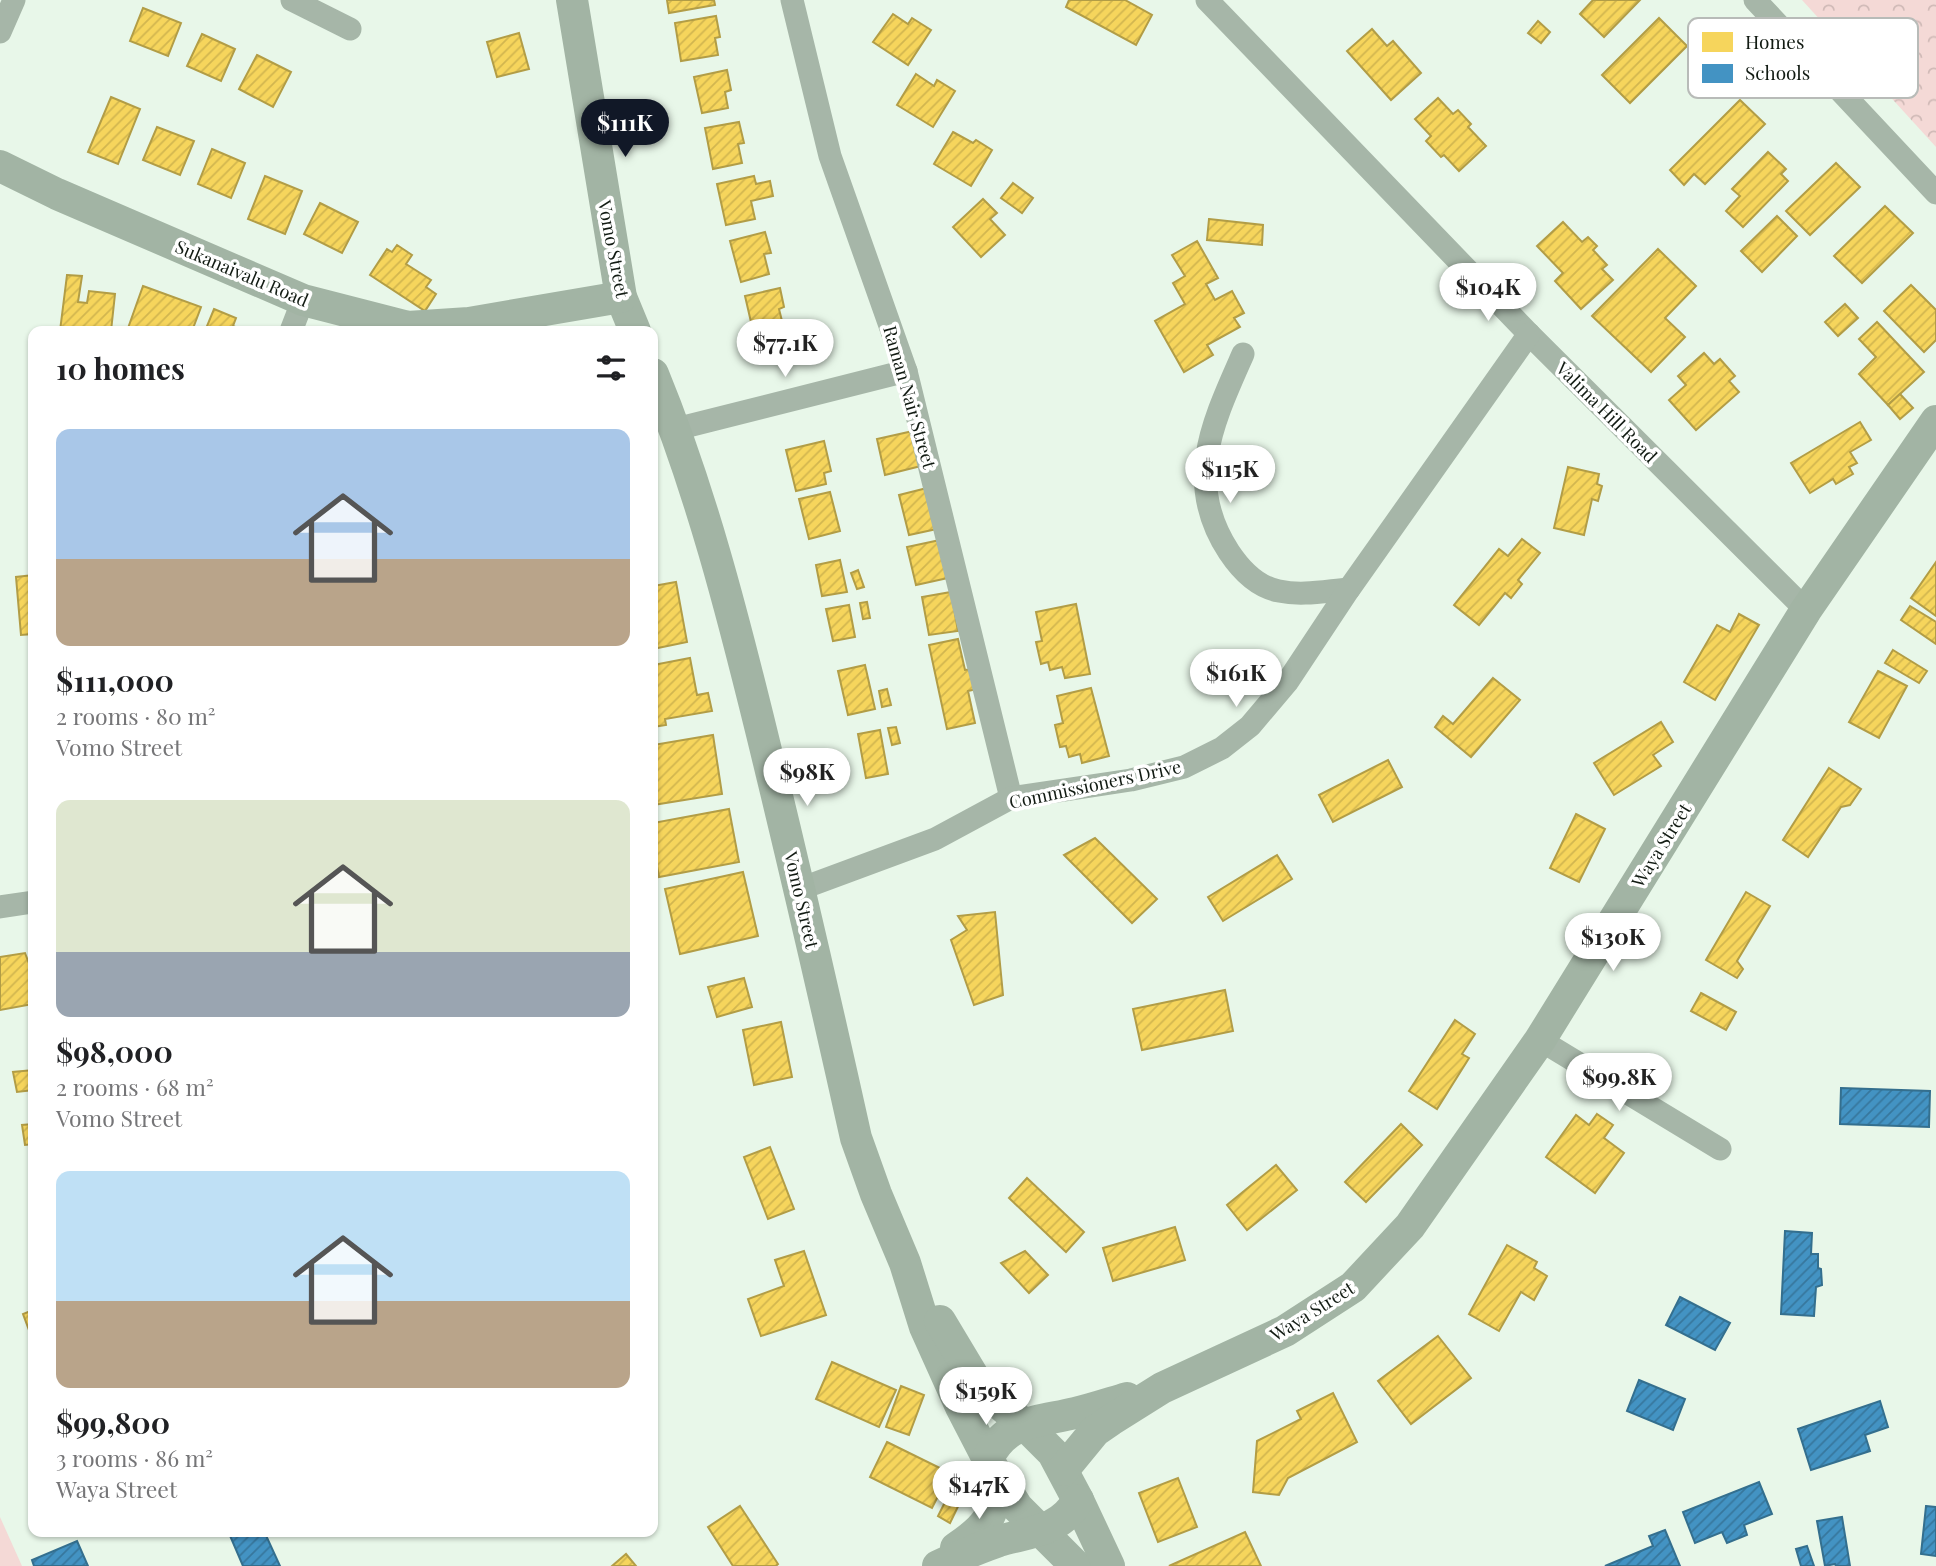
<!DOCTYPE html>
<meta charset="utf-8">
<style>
body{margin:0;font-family:"Playfair Display",serif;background:#f6f6f6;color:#202124;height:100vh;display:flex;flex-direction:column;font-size:26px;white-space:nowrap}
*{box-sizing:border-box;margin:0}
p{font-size:23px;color:#757577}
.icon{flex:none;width:38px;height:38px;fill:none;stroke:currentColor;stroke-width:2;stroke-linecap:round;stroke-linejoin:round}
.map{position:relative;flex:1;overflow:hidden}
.sheet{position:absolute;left:28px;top:326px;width:630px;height:1211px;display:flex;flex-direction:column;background:#fff;border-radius:14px;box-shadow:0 2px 5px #0004}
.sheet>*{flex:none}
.price{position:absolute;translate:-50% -60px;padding:0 16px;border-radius:24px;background:#fff;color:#222;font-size:23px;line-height:46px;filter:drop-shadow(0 2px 4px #0008)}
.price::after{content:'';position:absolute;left:50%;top:42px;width:21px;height:16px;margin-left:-10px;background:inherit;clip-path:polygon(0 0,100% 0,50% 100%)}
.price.selected{background:#111827;color:#fff}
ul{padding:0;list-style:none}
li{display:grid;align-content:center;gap:14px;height:371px;padding:0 28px}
li span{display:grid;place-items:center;height:217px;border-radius:14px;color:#555}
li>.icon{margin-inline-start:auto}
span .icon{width:126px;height:126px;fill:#fffc;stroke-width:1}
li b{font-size:30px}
h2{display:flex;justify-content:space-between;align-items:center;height:84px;padding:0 28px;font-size:30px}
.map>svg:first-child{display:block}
.park{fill:url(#park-crowns)}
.pitch{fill:#f4d9d6}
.homes{fill:url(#homes-hatch);stroke:#b29d46;stroke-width:2}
.schools{fill:url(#schools-hatch);stroke:#346f8e;stroke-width:2}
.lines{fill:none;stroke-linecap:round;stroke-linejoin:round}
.street{stroke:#a6b6a8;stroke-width:23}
.secondary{stroke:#a2b4a4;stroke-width:32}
.labels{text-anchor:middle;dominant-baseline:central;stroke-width:7;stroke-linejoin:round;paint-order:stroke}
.street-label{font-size:18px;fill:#121b13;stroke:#fff}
.key{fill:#fff;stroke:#b8bbb8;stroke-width:2}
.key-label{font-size:19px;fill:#121b13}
</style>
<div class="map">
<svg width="1936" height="1566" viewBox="0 0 1936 1566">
<defs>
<pattern id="park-crowns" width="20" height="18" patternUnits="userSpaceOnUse" patternTransform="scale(1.75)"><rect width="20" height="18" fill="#f4d9d6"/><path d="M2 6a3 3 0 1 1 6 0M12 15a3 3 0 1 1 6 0" fill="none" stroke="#d0bab7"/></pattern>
<pattern id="homes-hatch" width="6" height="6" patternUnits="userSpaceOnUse" patternTransform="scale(1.75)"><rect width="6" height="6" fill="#f6d55c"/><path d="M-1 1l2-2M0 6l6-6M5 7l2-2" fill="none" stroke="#d2b64f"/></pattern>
<pattern id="schools-hatch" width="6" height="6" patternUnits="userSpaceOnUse" patternTransform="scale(1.75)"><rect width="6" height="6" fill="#4393c3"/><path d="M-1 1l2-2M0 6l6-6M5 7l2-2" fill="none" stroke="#37779d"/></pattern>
</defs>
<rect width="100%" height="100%" fill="#e8f7e9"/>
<polygon class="park" points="1802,0 1936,0 1936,147"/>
<polygon class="pitch" points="0,1517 22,1566 0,1566"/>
<g class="homes">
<polygon points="667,0 714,0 715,5 669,13"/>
<polygon points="1069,0 1125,0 1152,15 1136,45 1066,7"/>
<polygon points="1593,0 1640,0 1604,37 1580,14"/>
<polygon points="143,8 181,23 168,56 130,41"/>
<polygon points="893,14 908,24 912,18 931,30 908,65 873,42"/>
<polygon points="716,16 720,37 715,38 718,55 681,61 675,23"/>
<polygon points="1659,18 1687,46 1630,103 1602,75"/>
<polygon points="1538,21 1550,32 1541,43 1528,33"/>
<polygon points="1372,29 1387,46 1393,41 1421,73 1391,100 1347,51"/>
<polygon points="519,33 529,69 497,77 487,42"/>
<polygon points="202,34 235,49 221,81 187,66"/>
<polygon points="257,55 291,72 273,107 239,89"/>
<polygon points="727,70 731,90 725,92 728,108 702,113 694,77"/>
<polygon points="916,74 934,86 937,80 955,91 933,127 897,105"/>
<polygon points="111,97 140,109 118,164 88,152"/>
<polygon points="1438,98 1453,114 1458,110 1471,124 1468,127 1486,146 1459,171 1444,155 1441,157 1426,141 1431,136 1415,119"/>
<polygon points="1740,100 1765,124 1705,184 1694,174 1684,185 1670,170"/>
<polygon points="739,122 744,143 738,144 742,163 713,169 705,128"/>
<polygon points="157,127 194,141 180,175 143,160"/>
<polygon points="953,132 973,143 976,140 992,150 971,186 934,164"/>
<polygon points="212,149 245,163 231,198 198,184"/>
<polygon points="1768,152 1786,169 1781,174 1788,181 1743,227 1726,211 1740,196 1732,189"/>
<polygon points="1836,163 1860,187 1810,235 1786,211"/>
<polygon points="265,176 302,191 285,234 248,219"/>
<polygon points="754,176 756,184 770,181 773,196 751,201 755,219 726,225 717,184"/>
<polygon points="1013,183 1033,198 1022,213 1001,198"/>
<polygon points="983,199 997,213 990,219 1005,235 981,257 953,227"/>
<polygon points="320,203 358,222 342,253 304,234"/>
<polygon points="1885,206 1913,233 1862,283 1834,256"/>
<polygon points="1777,216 1797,236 1762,272 1741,251"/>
<polygon points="1209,219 1263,225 1262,245 1207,240"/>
<polygon points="1563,222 1582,242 1588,237 1597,246 1593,250 1607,265 1602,269 1613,280 1581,309 1555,281 1563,273 1537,246"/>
<polygon points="765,232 771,253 764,254 769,274 741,282 730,241"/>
<polygon points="1197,241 1218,278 1206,284 1215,300 1232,291 1244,313 1234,318 1240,327 1207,345 1213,355 1184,372 1155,321 1185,304 1173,283 1185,276 1172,255"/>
<polygon points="397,245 412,255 406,264 431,280 426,287 436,294 425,311 370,275 387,249 392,252"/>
<polygon points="1658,249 1696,286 1665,318 1685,337 1651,372 1592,316"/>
<polygon points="67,275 82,276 78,302 87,303 89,291 115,294 111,331 60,331"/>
<polygon points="1911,285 1936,310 1936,340 1924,352 1884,311"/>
<polygon points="143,286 201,307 192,331 127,331"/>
<polygon points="780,288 784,307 779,309 784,329 754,335 745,296"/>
<polygon points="1845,304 1858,318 1838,336 1825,322"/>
<polygon points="214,309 236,318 233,326 244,331 205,331"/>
<polygon points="1877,322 1924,372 1888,405 1859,374 1876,357 1859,339"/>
<polygon points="1704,353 1714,364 1720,359 1735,376 1729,381 1739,392 1696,430 1669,400 1686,385 1678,376"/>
<polygon points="1900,394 1913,408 1900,419 1888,405"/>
<polygon points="1860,422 1871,440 1850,452 1857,463 1849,467 1853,474 1836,484 1833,479 1810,493 1791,463"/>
<polygon points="913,431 921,466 885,475 877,439"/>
<polygon points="824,441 831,471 824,473 826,484 796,491 786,450"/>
<polygon points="1568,467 1599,474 1597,484 1602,486 1598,501 1592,499 1584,535 1554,528"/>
<polygon points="927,488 937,529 909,535 899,495"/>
<polygon points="830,492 840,531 809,539 799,499"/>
<polygon points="1522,539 1540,553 1518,580 1522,584 1511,598 1505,593 1479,625 1454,605 1499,549 1508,556"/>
<polygon points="940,540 948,578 916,585 907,547"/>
<polygon points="840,560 847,592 822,596 816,565"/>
<polygon points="1936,562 1936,616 1911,598"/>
<polygon points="858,570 864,587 857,589 851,573"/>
<polygon points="33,575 33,634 21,635 16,577"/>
<polygon points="676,582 687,642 653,649 653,586"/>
<polygon points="951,592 958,631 929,635 922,597"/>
<polygon points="867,602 870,618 863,619 860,603"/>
<polygon points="1076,604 1090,674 1065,678 1062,667 1050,670 1048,662 1041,664 1036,642 1042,641 1036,612"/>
<polygon points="849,605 855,637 833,641 826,609"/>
<polygon points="1910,606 1936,622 1936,644 1901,620"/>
<polygon points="1739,614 1759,625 1715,700 1684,682 1717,625 1730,632"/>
<polygon points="958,639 965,670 973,669 977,689 968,691 975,723 947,729 929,645"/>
<polygon points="1893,650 1927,671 1919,683 1885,663"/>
<polygon points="690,658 697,695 708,693 712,711 665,719 666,725 653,727 653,665"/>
<polygon points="865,665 875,709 848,715 838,671"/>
<polygon points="1878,671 1907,686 1879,738 1849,722"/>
<polygon points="1493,678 1520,700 1471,757 1435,727 1443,716 1453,724"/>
<polygon points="1091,688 1109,756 1082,763 1080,754 1069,757 1066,746 1060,747 1055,725 1063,723 1057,696"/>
<polygon points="887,689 891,705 882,707 879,691"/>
<polygon points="1661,722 1673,742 1653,755 1661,766 1614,795 1594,763"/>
<polygon points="896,727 900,743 892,745 888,728"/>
<polygon points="880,730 888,774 866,778 858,734"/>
<polygon points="713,735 722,794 653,805 653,745"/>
<polygon points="1388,760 1402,787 1333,822 1319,795"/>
<polygon points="1829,768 1861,789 1850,805 1841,807 1808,857 1783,840"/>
<polygon points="729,809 739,862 659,877 653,843 653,823"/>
<polygon points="1576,814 1605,829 1579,882 1550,868"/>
<polygon points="1095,838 1157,899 1132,923 1064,855"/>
<polygon points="1277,855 1292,879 1223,921 1208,897"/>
<polygon points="743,872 758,936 680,954 665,889"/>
<polygon points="1746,892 1770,906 1737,961 1743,969 1737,978 1706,960"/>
<polygon points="995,912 1003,995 974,1005 951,940 967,930 958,916"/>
<polygon points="25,953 30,966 33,1004 0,1010 0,957"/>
<polygon points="744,978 752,1007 717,1017 708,987"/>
<polygon points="1225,990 1233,1031 1142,1050 1133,1009"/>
<polygon points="1701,993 1736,1012 1726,1030 1691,1011"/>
<polygon points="1455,1020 1475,1034 1462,1054 1469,1058 1437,1109 1409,1091"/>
<polygon points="781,1022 792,1077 754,1085 743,1030"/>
<polygon points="33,1070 33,1090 17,1092 13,1072"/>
<polygon points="1597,1114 1613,1125 1604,1138 1624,1153 1595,1193 1546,1157 1576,1115 1589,1125"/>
<polygon points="33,1124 33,1144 25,1145 22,1125"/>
<polygon points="1401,1124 1422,1145 1366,1202 1345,1182"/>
<polygon points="770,1147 794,1209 768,1219 744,1157"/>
<polygon points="1276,1165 1297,1190 1247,1230 1227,1205"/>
<polygon points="1027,1178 1084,1232 1066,1252 1009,1198"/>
<polygon points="1175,1227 1185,1260 1113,1281 1103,1248"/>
<polygon points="1507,1245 1537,1262 1534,1268 1547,1276 1534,1300 1521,1292 1499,1331 1469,1314"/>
<polygon points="804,1251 826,1315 761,1336 748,1299 784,1286 775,1260"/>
<polygon points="1025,1251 1048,1275 1029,1293 1001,1263"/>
<polygon points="33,1310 33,1341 23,1314"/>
<polygon points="1438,1336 1471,1378 1411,1424 1378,1381"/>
<polygon points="832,1362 896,1390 879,1427 816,1399"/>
<polygon points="901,1386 924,1395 909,1435 886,1427"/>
<polygon points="1333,1393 1357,1442 1288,1478 1279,1495 1253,1492 1257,1441 1301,1419 1297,1411"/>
<polygon points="887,1442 950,1473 932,1508 870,1477"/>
<polygon points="1178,1478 1197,1527 1158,1542 1139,1493"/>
<polygon points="956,1480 968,1486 950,1523 938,1516"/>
<polygon points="740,1506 778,1564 776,1566 733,1566 708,1527"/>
<polygon points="1245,1532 1261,1566 1169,1566"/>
<polygon points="626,1554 636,1566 612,1566"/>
</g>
<g class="schools">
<polygon points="1841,1088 1930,1091 1929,1127 1840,1124"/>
<polygon points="1785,1231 1812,1233 1811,1254 1818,1254 1818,1268 1821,1269 1822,1285 1816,1287 1814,1316 1781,1314"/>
<polygon points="1680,1297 1730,1323 1715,1350 1666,1325"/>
<polygon points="1639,1380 1685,1399 1673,1430 1627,1411"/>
<polygon points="1880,1401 1888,1427 1865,1435 1870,1451 1811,1470 1798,1429"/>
<polygon points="1759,1482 1772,1514 1744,1525 1747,1535 1727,1543 1722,1532 1695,1543 1683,1512"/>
<polygon points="1926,1506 1936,1507 1936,1556 1921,1554"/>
<polygon points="1842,1517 1850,1566 1836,1566 1835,1564 1825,1566 1817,1521"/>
<polygon points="1665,1530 1680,1566 1605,1566 1653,1546 1649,1536"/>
<polygon points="228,1531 264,1531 280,1566 243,1566"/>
<polygon points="77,1541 88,1566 34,1566 32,1560"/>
<polygon points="1807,1546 1814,1566 1801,1566 1796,1549"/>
</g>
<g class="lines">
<g class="street">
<polyline points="292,0 350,29"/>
<polyline points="792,0 830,156 906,371 1011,798"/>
<polyline points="1207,0 1529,334 1806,610"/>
<polyline points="1755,0 1936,193"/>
<polyline points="0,32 14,0"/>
<polyline points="291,331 303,300"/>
<path d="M 1243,354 C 1213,422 1183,482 1229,552 C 1241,570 1257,587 1279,591 C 1302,596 1325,591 1349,589"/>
<polyline points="676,429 906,371"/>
<polyline points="800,889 935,839 1011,798 1131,780 1184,767 1222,748 1250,726 1288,681 1349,589 1529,334"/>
<polyline points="0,907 33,902"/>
<polyline points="1540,1040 1720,1149"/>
</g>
<g class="secondary">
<polyline points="572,0 621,297 635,331"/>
<polyline points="0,166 57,194 303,300 408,327 469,323 621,297"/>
<path d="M 653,374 C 701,491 732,612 762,734 C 795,869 826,1003 856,1138 L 876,1194 L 905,1263 L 925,1327 L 961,1407 L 991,1465 L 1017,1507 L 1076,1566"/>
<polyline points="940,1321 979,1386 1029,1429 1053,1453 1078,1500 1109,1566"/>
<path d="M 988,1458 C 1007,1420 1038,1422 1075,1413 C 1092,1409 1110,1403 1127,1398"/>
<polyline points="1063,1470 1095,1431 1111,1420 1162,1388 1285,1331 1353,1287 1410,1226 1540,1040 1806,610 1936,421"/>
<path d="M 956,1548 C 990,1525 992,1518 999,1479"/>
<path d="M 938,1566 C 958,1557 978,1548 999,1541 C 1030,1532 1061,1531 1078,1500"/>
</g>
</g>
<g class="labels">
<g class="street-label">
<text transform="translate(614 249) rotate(79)">Vomo Street</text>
<text transform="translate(242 273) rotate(23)">Sukanaivalu Road</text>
<text transform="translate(910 397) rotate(74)">Raman Nair Street</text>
<text transform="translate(1607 412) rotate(45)">Valima Hill Road</text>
<text transform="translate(1095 784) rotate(-12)">Commissioners Drive</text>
<text transform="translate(1661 845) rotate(-58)">Waya Street</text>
<text transform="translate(802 900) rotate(77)">Vomo Street</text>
<text transform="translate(1312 1311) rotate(-32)">Waya Street</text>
</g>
</g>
<rect x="1688" y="18" width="230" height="80" rx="10" class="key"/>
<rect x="1702" y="32" width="31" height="20" fill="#f6d55c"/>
<rect x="1702" y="64" width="31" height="19" fill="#4393c3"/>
<g class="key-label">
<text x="1745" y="49">Homes</text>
<text x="1745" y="80">Schools</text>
</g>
</svg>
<b class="price selected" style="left:625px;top:159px">$111K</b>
<b class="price" style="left:1488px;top:323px">$104K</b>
<b class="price" style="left:785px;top:379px">$77.1K</b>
<b class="price" style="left:1230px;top:505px">$115K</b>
<b class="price" style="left:1236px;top:709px">$161K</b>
<b class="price" style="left:807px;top:808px">$98K</b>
<b class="price" style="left:1613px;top:973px">$130K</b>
<b class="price" style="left:1619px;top:1113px">$99.8K</b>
<b class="price" style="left:986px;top:1427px">$159K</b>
<b class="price" style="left:979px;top:1521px">$147K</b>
<section class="sheet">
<h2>10 homes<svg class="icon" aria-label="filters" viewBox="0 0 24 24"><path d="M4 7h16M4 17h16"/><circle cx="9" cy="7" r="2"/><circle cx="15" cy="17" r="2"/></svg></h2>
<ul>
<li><span style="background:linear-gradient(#a9c7e8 60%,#b9a48a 0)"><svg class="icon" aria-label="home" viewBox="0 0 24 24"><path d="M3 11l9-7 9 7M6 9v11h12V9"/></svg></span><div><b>$111,000</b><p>2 rooms · 80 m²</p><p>Vomo Street</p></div></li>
<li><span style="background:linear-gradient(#dfe7d0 70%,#9aa5b1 0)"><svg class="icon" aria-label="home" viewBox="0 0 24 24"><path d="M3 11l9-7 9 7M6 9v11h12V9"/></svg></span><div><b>$98,000</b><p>2 rooms · 68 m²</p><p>Vomo Street</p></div></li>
<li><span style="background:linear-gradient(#bfe0f5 60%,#b9a48a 0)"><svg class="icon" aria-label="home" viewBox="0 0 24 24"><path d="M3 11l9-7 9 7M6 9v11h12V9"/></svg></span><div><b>$99,800</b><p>3 rooms · 86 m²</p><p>Waya Street</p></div></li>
</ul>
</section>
</div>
